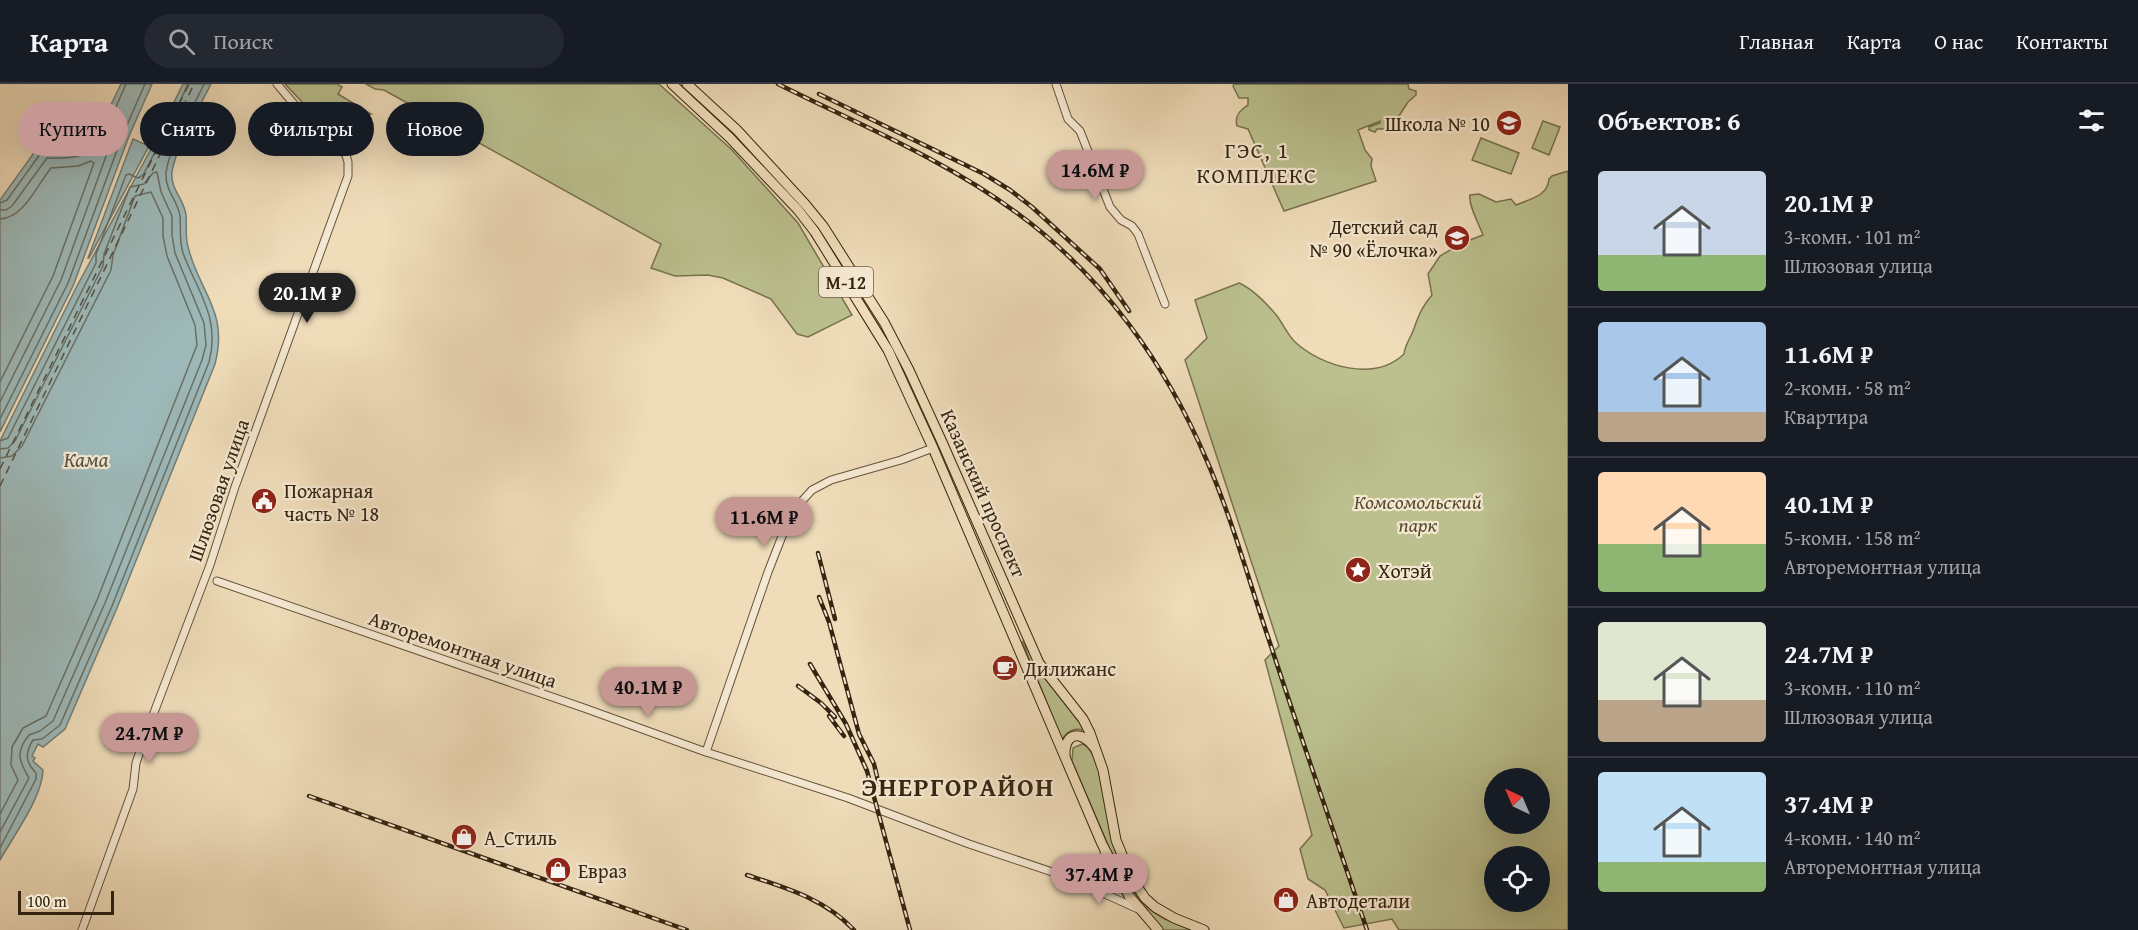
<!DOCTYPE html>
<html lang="ru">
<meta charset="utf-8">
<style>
body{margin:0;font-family:"Gentium Book Plus",serif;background:#242831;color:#f1f3f6;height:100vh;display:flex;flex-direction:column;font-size:22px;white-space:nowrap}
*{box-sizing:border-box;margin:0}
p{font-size:20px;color:#9ea1a6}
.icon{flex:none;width:33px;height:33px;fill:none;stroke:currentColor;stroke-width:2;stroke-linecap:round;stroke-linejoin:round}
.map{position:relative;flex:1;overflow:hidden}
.details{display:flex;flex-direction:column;background:#171b24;width:570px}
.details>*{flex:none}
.guide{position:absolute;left:18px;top:18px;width:570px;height:54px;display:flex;gap:12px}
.needle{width:39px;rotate:316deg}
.fabs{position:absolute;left:1484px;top:684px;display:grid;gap:12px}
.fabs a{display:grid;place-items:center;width:66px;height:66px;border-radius:50%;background:#171b24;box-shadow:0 6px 24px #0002;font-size:30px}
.scale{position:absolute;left:18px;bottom:15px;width:96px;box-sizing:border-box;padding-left:6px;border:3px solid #35250f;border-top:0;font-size:16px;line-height:21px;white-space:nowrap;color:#35250f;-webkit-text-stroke:4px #f5e8d2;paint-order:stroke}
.price{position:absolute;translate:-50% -51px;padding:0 14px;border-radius:21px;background:#c59692;color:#111;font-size:20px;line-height:39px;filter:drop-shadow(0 2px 3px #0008)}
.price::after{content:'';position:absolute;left:50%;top:36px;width:18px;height:14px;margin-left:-9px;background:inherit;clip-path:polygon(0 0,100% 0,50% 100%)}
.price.selected{background:#222;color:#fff}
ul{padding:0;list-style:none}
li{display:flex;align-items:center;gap:18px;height:150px;padding:0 30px}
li+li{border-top:2px solid #363941}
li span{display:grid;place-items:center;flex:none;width:168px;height:120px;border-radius:6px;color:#555}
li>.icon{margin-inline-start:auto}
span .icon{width:72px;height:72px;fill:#fffc;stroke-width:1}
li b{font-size:26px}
h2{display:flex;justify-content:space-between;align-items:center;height:72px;padding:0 30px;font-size:26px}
.tag{padding:0 21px;border-radius:27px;background:#171b24;box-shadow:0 6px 24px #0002;font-size:21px;line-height:54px}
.tag.selected{background:#c59692;color:#111}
header{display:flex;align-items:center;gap:36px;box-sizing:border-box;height:84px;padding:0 30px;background:#171b24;border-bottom:2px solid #363941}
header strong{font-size:28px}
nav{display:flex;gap:33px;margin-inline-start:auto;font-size:21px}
.search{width:420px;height:54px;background:#242831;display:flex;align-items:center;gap:15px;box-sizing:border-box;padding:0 21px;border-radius:33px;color:#9ea1a6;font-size:22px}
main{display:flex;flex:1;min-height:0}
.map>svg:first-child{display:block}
.green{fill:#bbc08e;stroke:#78724e;stroke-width:1.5;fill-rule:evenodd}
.water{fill:#9db9b9;stroke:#737e75;stroke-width:1.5}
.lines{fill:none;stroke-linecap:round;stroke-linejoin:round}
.shore{stroke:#696f64;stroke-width:1.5}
.ferry{stroke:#545142;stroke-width:1.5;stroke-dasharray:8 6;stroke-linecap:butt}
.minor-casing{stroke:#64533a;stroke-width:9}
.major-casing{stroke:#35250f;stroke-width:11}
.minor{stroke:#f5e8d2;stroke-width:7}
.major{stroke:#efdcb9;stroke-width:9}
.rail-casing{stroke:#35250f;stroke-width:4.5}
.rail{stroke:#f5e8d2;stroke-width:2;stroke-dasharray:7;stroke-linecap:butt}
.labels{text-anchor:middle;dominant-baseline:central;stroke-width:4.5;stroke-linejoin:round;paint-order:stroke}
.shield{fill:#f5e8d2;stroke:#6f604a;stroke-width:1.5}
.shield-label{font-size:18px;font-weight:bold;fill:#35250f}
.poi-label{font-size:20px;fill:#35250f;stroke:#f5e8d2;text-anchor:start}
.street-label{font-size:20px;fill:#35250f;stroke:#f5e8d2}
.park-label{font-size:20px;font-style:italic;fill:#564c2f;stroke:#f5e8d2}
.water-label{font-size:21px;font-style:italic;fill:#545142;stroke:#f5e8d2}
.quarter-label{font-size:22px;letter-spacing:1.5px;fill:#35250f;stroke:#f5e8d2}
.district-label{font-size:26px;font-weight:bold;letter-spacing:1.5px;fill:#35250f;stroke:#f5e8d2}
</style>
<header>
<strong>Карта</strong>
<div class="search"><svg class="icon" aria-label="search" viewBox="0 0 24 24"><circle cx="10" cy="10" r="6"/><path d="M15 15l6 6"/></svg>Поиск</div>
<nav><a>Главная</a><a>Карта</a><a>О нас</a><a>Контакты</a></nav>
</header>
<main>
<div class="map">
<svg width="1568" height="846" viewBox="0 0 1568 846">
<rect width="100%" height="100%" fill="#efdcb9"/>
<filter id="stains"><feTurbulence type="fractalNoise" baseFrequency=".00333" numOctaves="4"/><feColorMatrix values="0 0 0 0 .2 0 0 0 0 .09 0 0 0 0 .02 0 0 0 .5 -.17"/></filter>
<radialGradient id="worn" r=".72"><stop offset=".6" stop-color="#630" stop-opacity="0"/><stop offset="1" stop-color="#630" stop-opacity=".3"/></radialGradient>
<g class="green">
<polygon points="285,0 337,0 342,3 338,10 371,30 319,36"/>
<polygon points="366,0 659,0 732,66 798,139 852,231 808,253 797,250 771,215 723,194 708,191 675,192 651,184 661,160 384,6 375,5"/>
<path d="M 1234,0 L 1408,0 L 1409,5 L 1416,7 L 1416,11 L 1408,18 L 1399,32 L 1393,34 L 1390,40 L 1385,45 L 1377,45 L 1375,48 L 1369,46 L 1369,43 L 1380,39 L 1380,37 L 1358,46 L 1365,66 L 1372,75 L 1371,82 L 1376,97 L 1284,127 L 1248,45 L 1237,42 C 1234,32 1240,26 1248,21 L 1248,14 L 1239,14 L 1233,2 Z"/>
<polygon points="1543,37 1560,43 1549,71 1532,64"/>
<polygon points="1481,54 1519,69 1511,90 1472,76"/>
<path d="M 1568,87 L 1568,846 L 1399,846 L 1392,835 L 1344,844 L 1325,806 L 1308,795 L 1300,765 L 1312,751 L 1265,576 L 1279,562 L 1185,276 L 1207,254 L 1195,216 L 1239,199 C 1253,205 1267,220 1277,232 C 1283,240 1288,251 1295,258 C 1322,283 1375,298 1404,270 C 1405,261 1410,255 1413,247 C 1419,231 1421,224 1432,211 L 1428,190 L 1440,172 L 1462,159 L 1483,151 C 1479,140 1468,121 1470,111 L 1479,110 L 1496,118 L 1511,115 L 1516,121 C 1530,115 1548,112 1549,95 L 1552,92 ZM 1494,694 L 1539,694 L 1539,740 L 1494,740 ZM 1494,772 L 1539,772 L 1539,818 L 1494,818 Z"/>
<path d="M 1022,557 L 1048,598 L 1086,647 C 1076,643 1067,646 1062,656 Z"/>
<path d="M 1082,660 C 1103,666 1108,742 1114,763 C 1121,784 1131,808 1147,823 C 1160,835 1177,840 1193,846 L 1162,846 L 1139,821 L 1124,798 L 1072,677 L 1073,664 Z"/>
</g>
<g class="water">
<path d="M 121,0 L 152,0 L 129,52 L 73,202 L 0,348 L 0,116 L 41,59 C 94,68 101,41 121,0 Z"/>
<path d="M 183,0 L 211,0 C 200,22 175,65 172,88 C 170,105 184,115 186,131 C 187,141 185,152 188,163 C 199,208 229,227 215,280 L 117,524 L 65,645 L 43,663 L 38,660 L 32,672 L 35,674 L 33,677 L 43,686 C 42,714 14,751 0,776 L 0,357 L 77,202 L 152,63 Z"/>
<polygon points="133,55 149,62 89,174 88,174"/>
</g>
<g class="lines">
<g class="shore">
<polyline points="0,119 7,116 43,66 58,68 75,66 94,57 108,41 126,0"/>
<path d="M 0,126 L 6,126 L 12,122 L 47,74 C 74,75 90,73 109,52 L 113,53 L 61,196 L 0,318"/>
<path d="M 0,135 C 24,134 37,101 51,84 L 78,82 L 91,77 L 94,79 L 53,192 L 0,298"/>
<polyline points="0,335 68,199 123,50 145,0"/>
<polyline points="0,357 8,354 96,179 96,170 126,91 129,90 138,94 143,91 169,41 188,0"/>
<path d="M 0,365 L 8,364 L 15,357 L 103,182 L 104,170 L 130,103 L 144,100 L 153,89 L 157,88 L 161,108 L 172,132 L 172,151 L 175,169 L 204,239 L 206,261 L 202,276 L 105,519 L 53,637 L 40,647 L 29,651 C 15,668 19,677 29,694 L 0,748"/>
<polyline points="0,374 12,372 22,362 111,186 113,171 135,112 151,108 163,134 163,152 167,172 195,241 197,261 97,516 46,632 23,644 12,663 11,681 18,696 0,730"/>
<path d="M 0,764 L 36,695 L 36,689 C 25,678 25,669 33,656 L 42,655 L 60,641 L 112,522 L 209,278 C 221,234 197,207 183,169 C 179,156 181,145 180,132 C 178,117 165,107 166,89 C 168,66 194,22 204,0"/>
</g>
<g class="ferry">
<polyline points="0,385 189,0"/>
<polyline points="0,402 194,0"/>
</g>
<g class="minor-casing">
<g id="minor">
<polyline points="1056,0 1068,35 1080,47 1110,123 1121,136 1132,142 1138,150 1165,220"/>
<polyline points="217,497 584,624 703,667 848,714 969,760 1070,794 1138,825"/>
<polyline points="706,668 768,488 786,442 801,418 812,406 831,396 901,376 933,364"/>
<path d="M 1076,795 C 1095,796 1107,786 1104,766"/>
<polyline points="82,846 133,705 136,679 147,647 210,481 235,403 348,92 348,78 346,71 310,39 277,0"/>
</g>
</g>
<g class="major-casing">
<g id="major">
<polyline points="672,0 729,53 798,126 815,148 888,266 933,364 1102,760 1129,812 1158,846"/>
<polyline points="687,0 737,46 805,120 823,142 884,238 909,286 942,358 1039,579 1083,635 1090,649 1103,686 1116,756 1132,795 1145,814 1155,823 1174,834 1204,846"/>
<path d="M 1065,672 C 1064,649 1080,645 1094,663"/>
</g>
</g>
<use href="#minor" class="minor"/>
<use href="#major" class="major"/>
<g class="rail-casing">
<g id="rail">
<path d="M 778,0 C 858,40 944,75 1017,129 C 1103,192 1166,280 1207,377 C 1233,437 1250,501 1271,562 C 1302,657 1335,751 1367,846"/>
<polyline points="819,10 984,90 1010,106 1032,123 1100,185 1129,227"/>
<polyline points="818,469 835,535"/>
<polyline points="819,513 829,538 859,650 874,680 879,701"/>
<polyline points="810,580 846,640 867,687 910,846"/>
<polyline points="798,602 821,619 835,633"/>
<polyline points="829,632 844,652"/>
<polyline points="309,712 687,846"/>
<path d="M 747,791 C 786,804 825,815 854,846"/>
</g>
</g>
<use href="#rail" class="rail"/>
</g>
<defs>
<g id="school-disc" transform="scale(1.35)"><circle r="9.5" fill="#8f2418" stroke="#f5e8d2"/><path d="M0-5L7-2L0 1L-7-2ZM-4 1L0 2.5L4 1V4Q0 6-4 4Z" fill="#fff"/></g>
<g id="civic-disc" transform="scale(1.35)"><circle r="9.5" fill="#8f2418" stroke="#f5e8d2"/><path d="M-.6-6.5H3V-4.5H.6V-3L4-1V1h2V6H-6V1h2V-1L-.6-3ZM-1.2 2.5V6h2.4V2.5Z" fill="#fff"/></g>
<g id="sight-disc" transform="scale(1.35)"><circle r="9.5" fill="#8f2418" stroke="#f5e8d2"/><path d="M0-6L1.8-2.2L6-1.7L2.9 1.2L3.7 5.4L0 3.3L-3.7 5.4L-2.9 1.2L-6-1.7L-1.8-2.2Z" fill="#fff"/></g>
<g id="cafe-disc" transform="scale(1.35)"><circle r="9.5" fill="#8f2418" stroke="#f5e8d2"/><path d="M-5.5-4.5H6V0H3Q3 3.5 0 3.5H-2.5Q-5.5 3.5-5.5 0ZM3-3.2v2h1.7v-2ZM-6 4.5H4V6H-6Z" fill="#fff"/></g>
<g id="shop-disc" transform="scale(1.35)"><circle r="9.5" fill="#8f2418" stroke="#f5e8d2"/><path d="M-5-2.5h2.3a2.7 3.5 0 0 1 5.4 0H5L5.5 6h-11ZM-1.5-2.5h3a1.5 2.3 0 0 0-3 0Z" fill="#fff"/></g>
</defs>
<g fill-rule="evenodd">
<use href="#school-disc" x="1509" y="39"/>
<use href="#school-disc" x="1457" y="154"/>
<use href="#civic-disc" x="264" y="417"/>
<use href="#sight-disc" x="1358" y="486"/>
<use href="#cafe-disc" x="1005" y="584"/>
<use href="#shop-disc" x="464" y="753"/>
<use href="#shop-disc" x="558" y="786"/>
<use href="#shop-disc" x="1286" y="816"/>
</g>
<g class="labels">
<rect class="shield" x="819" y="183" width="54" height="30" rx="4.5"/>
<g class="shield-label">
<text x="846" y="198">М-12</text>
</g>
<g class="poi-label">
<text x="1490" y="39" text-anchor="end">Школа № 10</text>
<text x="1438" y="142" text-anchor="end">Детский сад<tspan x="1438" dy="23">№ 90 «Ёлочка»</tspan></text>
<text x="284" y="406">Пожарная<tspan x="284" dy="23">часть № 18</tspan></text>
<text x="1378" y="486">Хотэй</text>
<text x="1024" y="584">Дилижанс</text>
<text x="484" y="753">А_Стиль</text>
<text x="578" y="786">Евраз</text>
<text x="1306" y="816">Автодетали</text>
</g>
<g class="street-label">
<text transform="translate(218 406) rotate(-71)">Шлюзовая улица</text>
<text transform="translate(984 409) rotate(66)">Казанский проспект</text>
<text transform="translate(463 565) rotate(19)">Авторемонтная улица</text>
</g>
<g class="park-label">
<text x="1418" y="417">Комсомольский<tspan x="1418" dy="23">парк</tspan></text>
</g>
<g class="water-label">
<text x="86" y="375">Кама</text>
</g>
<g class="quarter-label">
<text x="1257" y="66">ГЭС, 1<tspan x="1257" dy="25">КОМПЛЕКС</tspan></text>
</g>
<g class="district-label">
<text x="958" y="702">ЭНЕРГОРАЙОН</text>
</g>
</g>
<rect width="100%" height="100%" filter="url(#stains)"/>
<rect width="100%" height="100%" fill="url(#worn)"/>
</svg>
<div class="fabs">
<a><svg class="needle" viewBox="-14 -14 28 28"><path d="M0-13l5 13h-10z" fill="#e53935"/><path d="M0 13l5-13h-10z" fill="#9ea1a6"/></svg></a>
<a><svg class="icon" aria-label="locate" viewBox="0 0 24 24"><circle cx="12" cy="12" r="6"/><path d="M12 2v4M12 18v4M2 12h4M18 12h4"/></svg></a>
</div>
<div class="scale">100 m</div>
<b class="price" style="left:1095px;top:117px">14.6M ₽</b>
<b class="price selected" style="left:307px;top:240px">20.1M ₽</b>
<b class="price" style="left:764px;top:464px">11.6M ₽</b>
<b class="price" style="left:648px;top:634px">40.1M ₽</b>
<b class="price" style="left:149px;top:680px">24.7M ₽</b>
<b class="price" style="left:1099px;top:821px">37.4M ₽</b>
<div class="guide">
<a class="tag selected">Купить</a>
<a class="tag">Снять</a>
<a class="tag">Фильтры</a>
<a class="tag">Новое</a>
</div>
</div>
<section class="details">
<h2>Объектов: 6<svg class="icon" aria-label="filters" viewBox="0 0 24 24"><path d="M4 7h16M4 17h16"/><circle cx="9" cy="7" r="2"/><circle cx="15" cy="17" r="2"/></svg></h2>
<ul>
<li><span style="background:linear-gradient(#c9d6e8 70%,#8fb573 0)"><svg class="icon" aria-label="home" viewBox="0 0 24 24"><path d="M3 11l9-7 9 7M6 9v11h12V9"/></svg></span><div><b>20.1M ₽</b><p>3-комн. · 101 m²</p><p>Шлюзовая улица</p></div></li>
<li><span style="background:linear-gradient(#a9c7e8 75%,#b9a48a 0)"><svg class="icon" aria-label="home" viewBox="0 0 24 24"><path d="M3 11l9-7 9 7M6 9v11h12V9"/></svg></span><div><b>11.6M ₽</b><p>2-комн. · 58 m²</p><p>Квартира</p></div></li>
<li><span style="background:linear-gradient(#ffd9b3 60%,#8fb573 0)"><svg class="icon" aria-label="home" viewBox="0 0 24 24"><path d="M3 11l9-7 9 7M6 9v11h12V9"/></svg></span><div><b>40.1M ₽</b><p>5-комн. · 158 m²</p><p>Авторемонтная улица</p></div></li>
<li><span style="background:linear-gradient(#dfe7d0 65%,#b9a48a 0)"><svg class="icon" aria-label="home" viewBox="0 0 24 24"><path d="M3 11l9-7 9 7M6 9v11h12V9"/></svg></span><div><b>24.7M ₽</b><p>3-комн. · 110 m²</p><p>Шлюзовая улица</p></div></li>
<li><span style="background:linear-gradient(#bfe0f5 75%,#8fb573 0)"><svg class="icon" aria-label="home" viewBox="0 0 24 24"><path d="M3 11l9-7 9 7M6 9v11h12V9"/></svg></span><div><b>37.4M ₽</b><p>4-комн. · 140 m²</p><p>Авторемонтная улица</p></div></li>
</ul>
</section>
</main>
